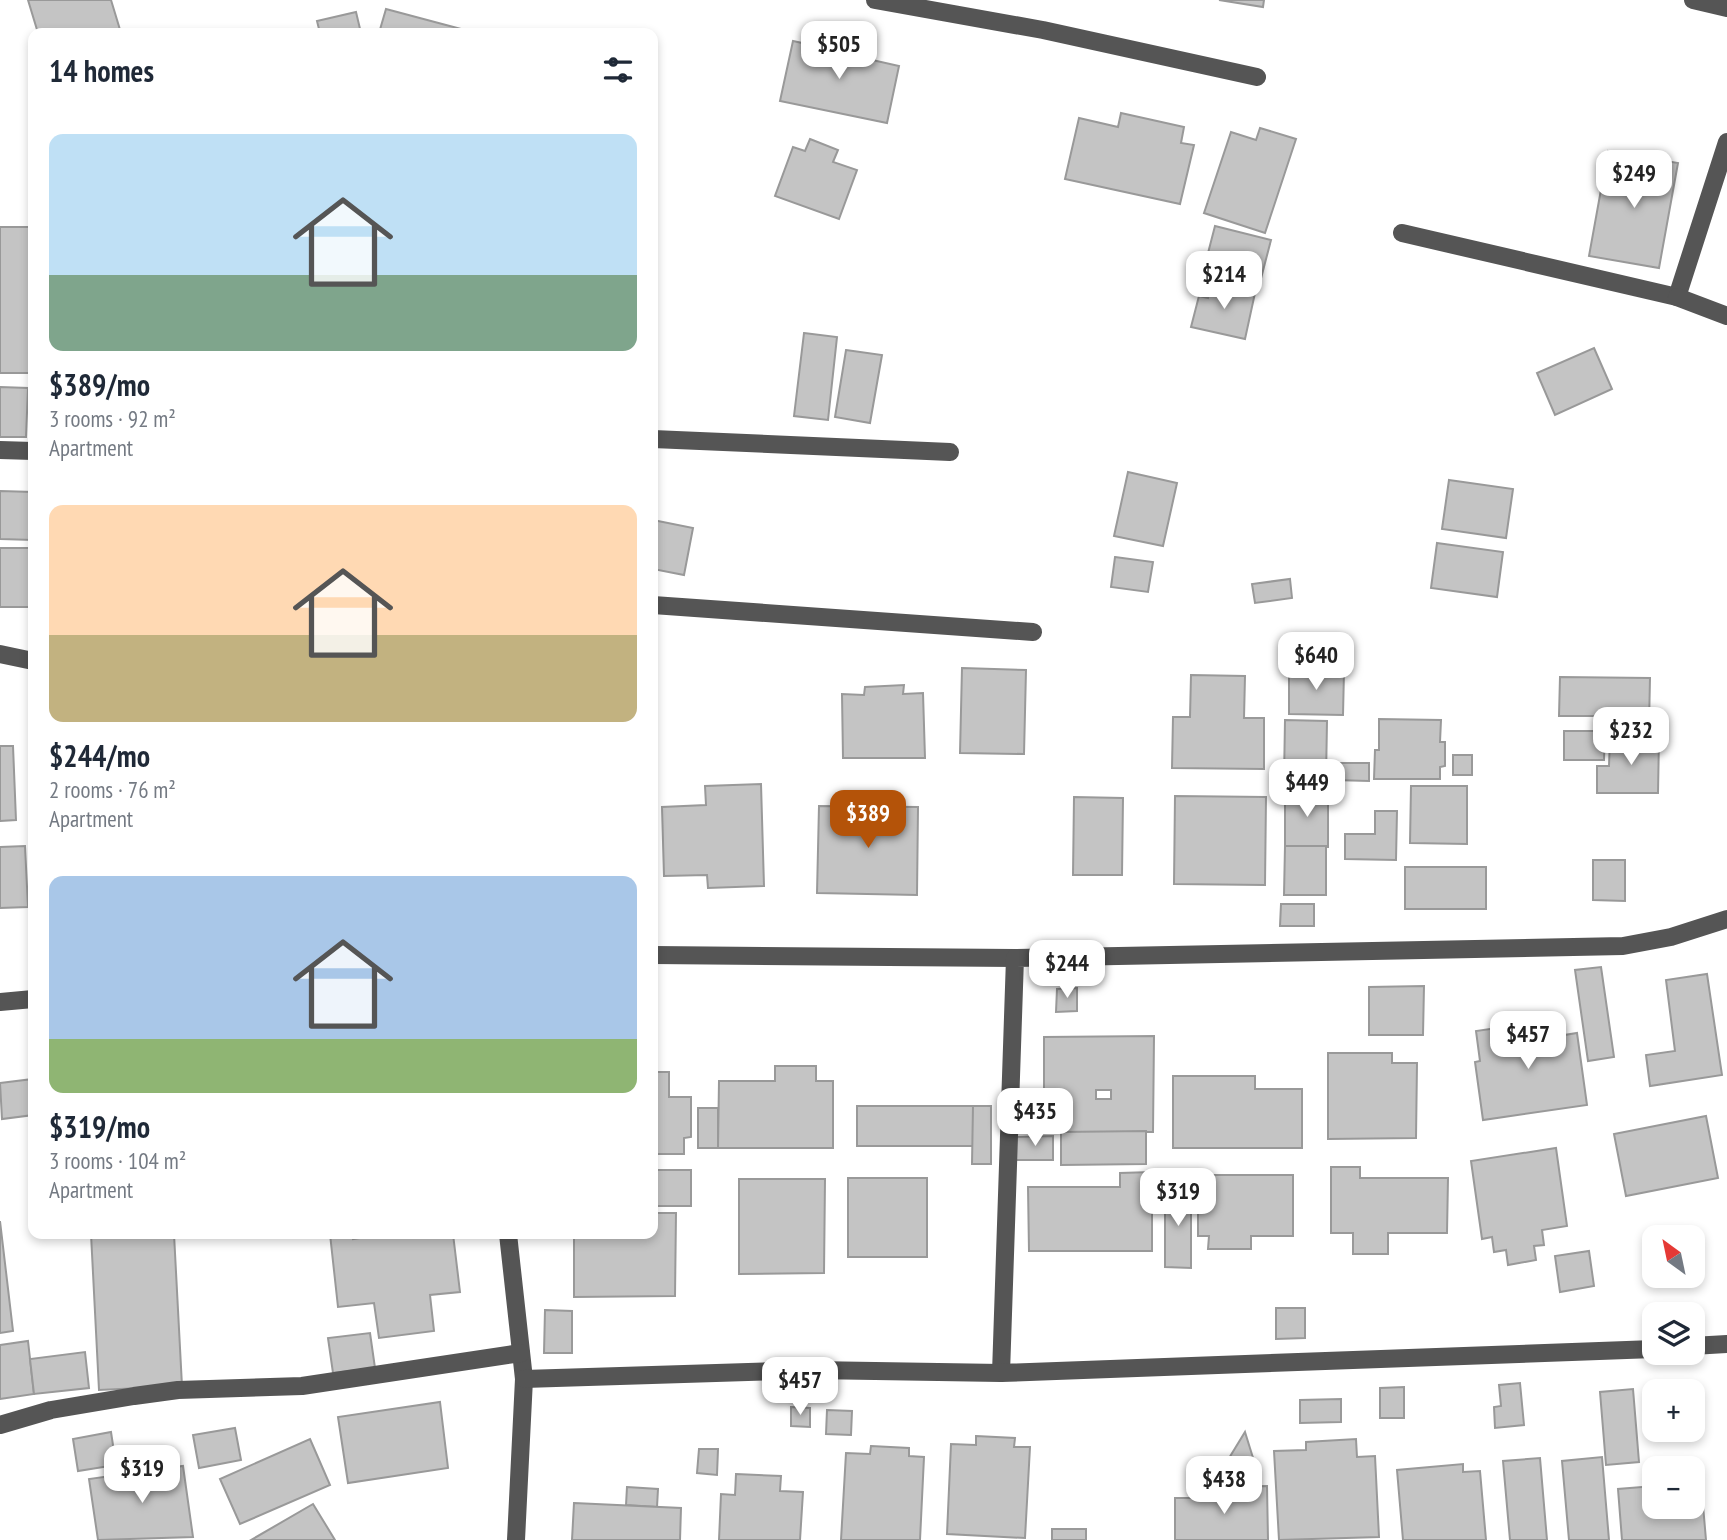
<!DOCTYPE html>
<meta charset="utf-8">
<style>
body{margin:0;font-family:"PT Sans Narrow",sans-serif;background:#f2f2f3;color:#1f2937;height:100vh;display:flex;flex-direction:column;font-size:26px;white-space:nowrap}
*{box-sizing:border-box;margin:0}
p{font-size:23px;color:#747a83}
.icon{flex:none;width:38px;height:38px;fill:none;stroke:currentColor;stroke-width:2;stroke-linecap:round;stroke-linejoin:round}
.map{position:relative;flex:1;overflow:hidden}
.drawer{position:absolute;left:28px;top:28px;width:630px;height:1211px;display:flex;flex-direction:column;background:#fff;border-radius:14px;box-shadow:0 4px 10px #0003}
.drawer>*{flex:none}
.needle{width:46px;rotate:327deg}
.controls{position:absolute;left:1642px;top:1225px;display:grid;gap:14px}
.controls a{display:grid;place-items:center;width:63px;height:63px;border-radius:14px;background:#fff;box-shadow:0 4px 10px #0003;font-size:35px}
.price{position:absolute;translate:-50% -60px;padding:0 16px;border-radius:14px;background:#fff;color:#222;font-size:23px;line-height:46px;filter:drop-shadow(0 2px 4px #0008)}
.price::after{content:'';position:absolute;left:50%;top:42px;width:21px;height:16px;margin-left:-10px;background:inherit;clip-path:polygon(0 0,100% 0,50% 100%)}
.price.current{background:#b45309;color:#fff}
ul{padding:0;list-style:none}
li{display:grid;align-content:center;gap:14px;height:371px;padding:0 21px}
li span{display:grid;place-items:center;height:217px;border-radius:14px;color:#555}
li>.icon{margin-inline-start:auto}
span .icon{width:126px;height:126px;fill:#fffc;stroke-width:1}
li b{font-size:30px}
h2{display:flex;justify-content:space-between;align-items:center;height:84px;padding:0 21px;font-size:30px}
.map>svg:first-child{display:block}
.building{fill:#c4c4c4;stroke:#999;stroke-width:2;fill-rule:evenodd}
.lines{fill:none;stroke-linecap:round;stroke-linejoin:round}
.minor{stroke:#555;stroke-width:18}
</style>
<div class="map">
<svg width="1727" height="1540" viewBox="0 0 1727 1540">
<rect width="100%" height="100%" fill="#fff"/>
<g class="building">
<polygon points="28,0 111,0 121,33 38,33"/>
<polygon points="1219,0 1264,0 1263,7"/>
<polygon points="386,9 476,33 379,33"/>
<polygon points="356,12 361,33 320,33 317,21"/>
<polygon points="817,37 852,44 850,55 899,66 887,123 780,101 793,41 816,46"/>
<polygon points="1121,113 1184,127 1181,143 1194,145 1180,204 1065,179 1079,118 1118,127"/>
<polygon points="1260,128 1296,139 1265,233 1204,213 1231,132 1256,140"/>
<polygon points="810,139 838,150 833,162 857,170 839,219 775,196 793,147 805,151"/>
<polygon points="1608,151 1678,163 1659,268 1589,256"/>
<polygon points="1215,226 1271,240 1259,286 1214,275 1218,260 1207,257"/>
<polygon points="0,227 32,227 33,373 0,373"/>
<polygon points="1211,283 1255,293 1245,339 1191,327 1199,296 1208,298"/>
<polygon points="804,333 837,337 828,420 794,416"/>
<polygon points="1594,348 1612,389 1555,415 1537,373"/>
<polygon points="846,350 882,355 870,423 835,417"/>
<polygon points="0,387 28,388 26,437 0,437"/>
<polygon points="1128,472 1177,483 1163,546 1114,536"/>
<polygon points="1449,480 1513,489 1506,538 1442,529"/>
<polygon points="0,491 33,492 33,540 0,539"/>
<polygon points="653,520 693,528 684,575 653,569"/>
<polygon points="1437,543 1503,552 1497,597 1431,588"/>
<rect x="0" y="548" width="33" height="59"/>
<polygon points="1115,557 1153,562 1148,592 1111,587"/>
<polygon points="1290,579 1292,598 1255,603 1252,584"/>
<polygon points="962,668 1026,670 1024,754 960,753"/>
<polygon points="1289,670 1344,671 1343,715 1289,714"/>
<polygon points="1191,675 1245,676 1244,718 1264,718 1264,769 1172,768 1173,717 1190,717"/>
<polygon points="1560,677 1650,678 1649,725 1610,725 1610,716 1559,716"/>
<polygon points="904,685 903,694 923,693 925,758 843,758 842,694 864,695 865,687"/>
<polygon points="1379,719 1441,720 1440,742 1445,742 1445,766 1440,767 1440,779 1374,779 1375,750 1379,750"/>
<polygon points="1285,720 1327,721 1326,779 1284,779"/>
<polygon points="1564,731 1605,731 1604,760 1564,760"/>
<polygon points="1610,738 1659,738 1658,793 1597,793 1597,766 1609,766"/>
<polygon points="0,746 13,746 16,820 0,821"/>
<rect x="1453" y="755" width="19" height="20"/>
<polygon points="1334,763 1369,763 1369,781 1334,780"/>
<polygon points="761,784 764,886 708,888 707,875 664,876 662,807 706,805 705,786"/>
<polygon points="1411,786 1467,786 1467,844 1410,843"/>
<polygon points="1285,792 1328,792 1328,847 1285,846"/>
<polygon points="1175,796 1266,797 1265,885 1174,884"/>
<polygon points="1074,797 1123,798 1122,875 1073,875"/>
<polygon points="819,806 918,807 917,895 817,893"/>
<polygon points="1375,811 1397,811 1396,860 1345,859 1345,834 1375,834"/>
<polygon points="25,846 28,907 0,908 0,847"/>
<polygon points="1285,846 1326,846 1326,895 1284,895"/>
<polygon points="1593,860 1625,860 1625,901 1593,900"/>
<rect x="1405" y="867" width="81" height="42"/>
<polygon points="1281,904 1314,904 1314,926 1280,926"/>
<polygon points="1601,967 1614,1057 1588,1061 1575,970"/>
<polygon points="1707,974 1722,1075 1650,1086 1646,1055 1675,1051 1666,980"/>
<polygon points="1424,986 1423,1035 1369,1035 1369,987"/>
<polygon points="1077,988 1077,1011 1056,1012 1057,989"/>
<polygon points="1556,1021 1558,1036 1577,1033 1587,1105 1483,1120 1475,1062 1480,1061 1476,1031 1525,1024 1527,1040 1538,1039 1536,1024"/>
<path d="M 1154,1036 L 1153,1132 L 1051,1132 L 1051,1093 L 1044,1093 L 1044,1037 ZM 1096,1090 L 1111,1090 L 1111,1099 L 1096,1099 Z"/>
<polygon points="1328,1053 1392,1053 1392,1063 1417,1063 1416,1138 1328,1139"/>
<polygon points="775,1066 816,1066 816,1081 833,1081 833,1148 718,1148 719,1081 775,1081"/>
<polygon points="653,1072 669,1072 669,1097 691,1097 691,1137 684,1138 684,1154 653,1154"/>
<polygon points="1173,1076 1255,1076 1255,1089 1302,1089 1302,1148 1173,1148"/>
<polygon points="33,1079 33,1115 2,1119 0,1083"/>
<rect x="857" y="1106" width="116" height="40"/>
<polygon points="973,1106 991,1106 991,1164 972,1164"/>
<rect x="698" y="1108" width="20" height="40"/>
<polygon points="1706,1116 1718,1178 1626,1196 1614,1134"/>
<polygon points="1146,1131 1146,1164 1061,1165 1061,1132"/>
<polygon points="1053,1136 1053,1160 1016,1160 1016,1137"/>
<polygon points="1556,1148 1567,1226 1542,1230 1544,1245 1534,1246 1536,1260 1508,1265 1506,1250 1494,1252 1492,1237 1482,1239 1471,1161"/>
<polygon points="1331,1167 1360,1167 1360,1178 1448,1178 1447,1233 1388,1233 1388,1254 1353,1254 1353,1233 1331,1233"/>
<rect x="653" y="1170" width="38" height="36"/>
<polygon points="1152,1172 1152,1251 1029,1251 1028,1187 1120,1187 1120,1173"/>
<polygon points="1198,1175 1293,1175 1293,1236 1251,1236 1251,1249 1208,1249 1209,1236 1198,1236"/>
<rect x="848" y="1178" width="79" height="79"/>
<polygon points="739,1179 825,1179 824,1273 739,1274"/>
<polygon points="1165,1189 1191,1189 1191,1268 1165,1267"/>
<polygon points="653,1213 676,1213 675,1296 574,1297 574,1234 653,1234"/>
<polygon points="0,1221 13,1331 0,1333"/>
<polygon points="91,1234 174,1234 182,1386 99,1390"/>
<polygon points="330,1234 352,1234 353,1239 366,1237 366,1234 453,1234 460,1292 430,1295 434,1331 379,1338 374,1303 338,1307"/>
<polygon points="1589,1251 1594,1286 1560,1292 1555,1256"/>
<polygon points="1276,1308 1305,1308 1305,1338 1276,1339"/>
<polygon points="545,1310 572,1311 572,1353 544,1353"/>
<polygon points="370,1333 375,1368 333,1373 328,1338"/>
<polygon points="28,1341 34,1394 0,1399 0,1345"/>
<polygon points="85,1352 89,1388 34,1394 30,1359"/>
<polygon points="1520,1383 1524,1425 1495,1428 1494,1407 1501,1406 1499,1385"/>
<polygon points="1404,1387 1404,1418 1380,1418 1380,1388"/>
<polygon points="1633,1389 1639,1462 1606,1465 1600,1392"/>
<polygon points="1341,1399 1341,1422 1300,1423 1300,1400"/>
<polygon points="440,1402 448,1468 348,1483 338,1417"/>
<polygon points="791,1407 810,1408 810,1427 791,1426"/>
<polygon points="827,1410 852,1411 851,1435 826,1434"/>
<polygon points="235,1428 241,1460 199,1468 193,1435"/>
<polygon points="111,1432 116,1465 78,1471 73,1439"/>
<polygon points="1245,1432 1258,1474 1223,1468"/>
<polygon points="976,1436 1015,1438 1014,1447 1030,1447 1025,1538 947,1534 951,1444 976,1445"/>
<polygon points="310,1439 330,1485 240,1524 220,1479"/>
<polygon points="1356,1439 1357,1457 1375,1456 1379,1537 1279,1540 1274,1451 1306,1450 1306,1442"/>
<polygon points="871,1446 909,1448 909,1456 924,1457 920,1540 841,1540 846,1453 870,1454"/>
<polygon points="699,1449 718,1449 717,1475 697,1473"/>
<polygon points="1602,1457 1609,1540 1569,1540 1562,1461"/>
<polygon points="1540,1458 1547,1540 1510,1540 1503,1461"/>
<polygon points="1463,1464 1463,1472 1480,1471 1486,1540 1403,1540 1397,1470"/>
<polygon points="183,1466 193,1537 98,1540 89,1479"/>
<polygon points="736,1474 781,1476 780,1491 803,1492 800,1540 719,1540 721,1494 735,1495"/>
<polygon points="1701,1482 1706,1540 1622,1540 1618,1489 1654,1486 1654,1507 1692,1507 1692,1483"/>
<polygon points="1267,1486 1268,1540 1175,1540 1175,1498 1221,1498 1221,1487"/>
<polygon points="627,1487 658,1489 657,1507 626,1505"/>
<polygon points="574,1503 681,1508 680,1540 572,1540"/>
<polygon points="313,1504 335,1540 251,1540"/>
<rect x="1052" y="1529" width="34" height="11"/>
</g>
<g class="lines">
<g class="minor">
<polyline points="875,0 1043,30 1257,77"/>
<polyline points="1693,0 1727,8"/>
<polyline points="1402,233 1677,297 1727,142"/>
<polyline points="1677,297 1727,316"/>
<polyline points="653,439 950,452"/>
<polyline points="0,450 33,451"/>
<polyline points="653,605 1033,632"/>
<polyline points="0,654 33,661"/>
<polyline points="653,955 1015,958"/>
<polyline points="0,1002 33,999"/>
<polyline points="508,1234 524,1379 516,1540"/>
<polyline points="1692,1346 1727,1344"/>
<polyline points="1001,1373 1015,958 1623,946 1671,937 1727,919"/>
<polyline points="524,1379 812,1370 1001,1373 1654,1349"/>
<polyline points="0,1425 51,1410 134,1396 178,1390 302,1386 521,1353"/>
</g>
</g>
</svg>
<div class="controls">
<a><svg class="needle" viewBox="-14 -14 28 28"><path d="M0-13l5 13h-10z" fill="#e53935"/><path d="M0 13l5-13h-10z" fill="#747a83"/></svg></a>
<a><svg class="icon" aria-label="layers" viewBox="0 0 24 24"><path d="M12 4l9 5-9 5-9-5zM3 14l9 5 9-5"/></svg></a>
<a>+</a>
<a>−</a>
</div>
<b class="price" style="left:839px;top:81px">$505</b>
<b class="price" style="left:1634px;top:210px">$249</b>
<b class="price" style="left:1224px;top:311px">$214</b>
<b class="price" style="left:1316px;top:692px">$640</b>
<b class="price" style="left:1631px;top:767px">$232</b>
<b class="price" style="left:1307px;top:819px">$449</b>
<b class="price current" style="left:868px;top:850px">$389</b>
<b class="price" style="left:1067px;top:1000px">$244</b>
<b class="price" style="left:1528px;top:1071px">$457</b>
<b class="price" style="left:1035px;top:1148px">$435</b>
<b class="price" style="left:1178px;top:1228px">$319</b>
<b class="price" style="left:800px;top:1417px">$457</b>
<b class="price" style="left:142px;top:1505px">$319</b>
<b class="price" style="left:1224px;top:1516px">$438</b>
<section class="drawer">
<h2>14 homes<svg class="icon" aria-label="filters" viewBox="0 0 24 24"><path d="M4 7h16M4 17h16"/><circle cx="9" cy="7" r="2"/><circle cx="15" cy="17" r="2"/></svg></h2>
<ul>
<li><span style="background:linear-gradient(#bfe0f5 65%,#7fa58c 0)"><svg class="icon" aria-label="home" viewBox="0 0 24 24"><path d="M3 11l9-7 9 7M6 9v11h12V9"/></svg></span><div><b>$389/mo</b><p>3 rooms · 92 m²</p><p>Apartment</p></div></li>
<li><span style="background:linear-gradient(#ffd9b3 60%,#c2b280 0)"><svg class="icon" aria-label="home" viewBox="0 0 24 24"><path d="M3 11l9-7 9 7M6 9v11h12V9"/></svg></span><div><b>$244/mo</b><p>2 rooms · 76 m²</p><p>Apartment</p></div></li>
<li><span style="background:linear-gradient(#a9c7e8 75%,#8fb573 0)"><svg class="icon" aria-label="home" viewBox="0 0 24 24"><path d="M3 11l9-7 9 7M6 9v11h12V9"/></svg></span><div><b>$319/mo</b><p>3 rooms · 104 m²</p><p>Apartment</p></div></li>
</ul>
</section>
</div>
